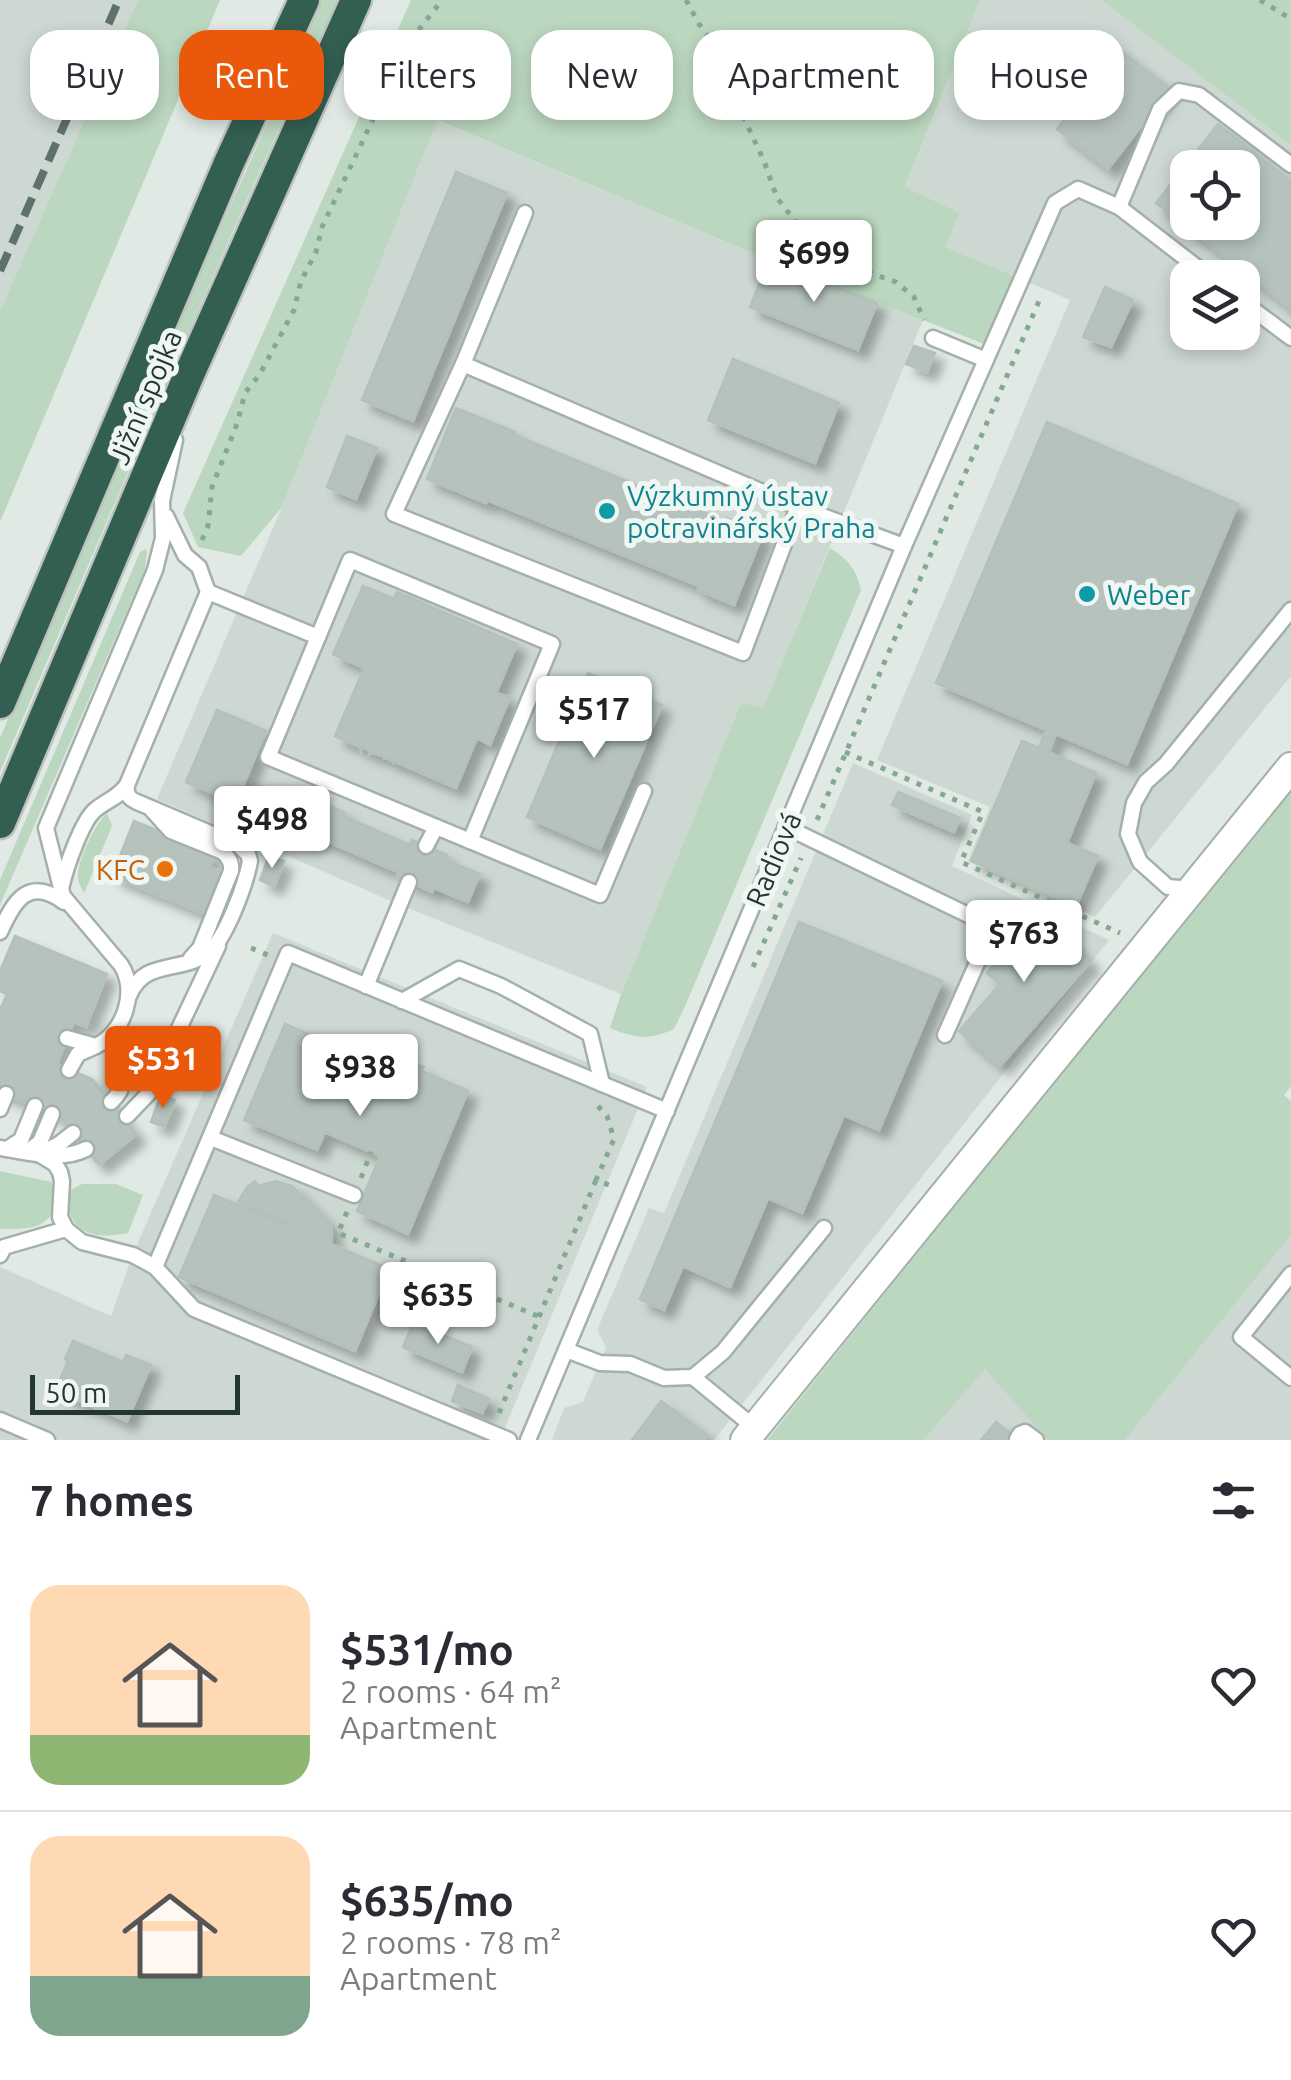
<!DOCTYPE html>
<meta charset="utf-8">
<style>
body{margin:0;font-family:Ubuntu,sans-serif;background:#f2f2f3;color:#2b2b33;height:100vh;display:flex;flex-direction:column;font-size:38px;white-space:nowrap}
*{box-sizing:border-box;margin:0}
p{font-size:32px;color:#7c7c81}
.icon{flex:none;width:55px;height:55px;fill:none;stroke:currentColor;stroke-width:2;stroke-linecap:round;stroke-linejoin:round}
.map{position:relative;height:1440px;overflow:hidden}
.drawer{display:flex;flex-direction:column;background:#fff;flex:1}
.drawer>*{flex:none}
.guide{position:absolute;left:30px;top:30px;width:1232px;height:90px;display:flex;gap:20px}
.fabs{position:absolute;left:1170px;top:150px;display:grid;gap:20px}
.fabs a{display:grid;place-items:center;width:90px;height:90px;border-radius:20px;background:#fff;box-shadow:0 5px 15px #0003;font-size:50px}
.scale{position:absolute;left:30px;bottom:25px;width:210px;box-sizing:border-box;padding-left:10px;border:5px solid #23372f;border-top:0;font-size:28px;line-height:35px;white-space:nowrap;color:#23372f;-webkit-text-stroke:8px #f0f6f2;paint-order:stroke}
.price{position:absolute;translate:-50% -85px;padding:0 22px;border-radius:10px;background:#fff;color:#222;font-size:32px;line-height:65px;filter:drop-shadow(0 2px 5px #0008)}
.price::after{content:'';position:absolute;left:50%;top:60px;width:30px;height:22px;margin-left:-15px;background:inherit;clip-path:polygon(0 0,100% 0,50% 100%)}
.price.active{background:#ea580c;color:#fff}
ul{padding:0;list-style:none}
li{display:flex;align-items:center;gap:30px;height:250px;padding:0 30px}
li+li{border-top:2px solid #e1e1e2}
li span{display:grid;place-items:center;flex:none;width:280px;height:200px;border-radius:30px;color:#555}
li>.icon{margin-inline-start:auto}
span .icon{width:120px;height:120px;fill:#fffc;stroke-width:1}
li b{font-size:42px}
h2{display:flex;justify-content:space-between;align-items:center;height:120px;padding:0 30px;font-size:42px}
.tag{padding:0 35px;border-radius:30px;background:#fff;box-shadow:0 5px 15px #0003;font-size:35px;line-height:90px}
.tag.active{background:#ea580c;color:#fff}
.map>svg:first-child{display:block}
.built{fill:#ced8d2;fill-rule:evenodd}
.green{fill:#bbd7bf}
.building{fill:#b6c3bc;stroke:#b3c1ba;stroke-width:2.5;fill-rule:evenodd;filter:url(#shadow)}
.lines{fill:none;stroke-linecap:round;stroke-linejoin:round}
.lane-casing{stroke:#a4b0aa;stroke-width:19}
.street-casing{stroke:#a4b0aa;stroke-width:32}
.highway-casing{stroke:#bdc3c1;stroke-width:35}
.path{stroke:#84a898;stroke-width:5;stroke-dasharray:5 8;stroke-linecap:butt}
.lane{stroke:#fff;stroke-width:14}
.street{stroke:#fff;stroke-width:28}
.highway{stroke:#335f50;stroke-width:30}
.rail{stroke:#5d736a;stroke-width:8;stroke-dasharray:20 10;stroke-linecap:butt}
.culture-dot{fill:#0f9aa8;stroke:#f0f6f2;stroke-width:4}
.food-dot{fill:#e8710a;stroke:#f0f6f2;stroke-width:4}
.labels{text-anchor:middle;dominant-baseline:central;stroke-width:10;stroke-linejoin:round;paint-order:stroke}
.street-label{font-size:28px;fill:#23372f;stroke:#f0f6f2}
.culture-label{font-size:28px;fill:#0d838f;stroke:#f0f6f2;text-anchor:start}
.food-label{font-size:28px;fill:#c56008;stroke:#f0f6f2;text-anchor:end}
</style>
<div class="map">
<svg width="1291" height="1440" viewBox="0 0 1291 1440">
<defs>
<filter id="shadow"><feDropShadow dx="9" dy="9" stdDeviation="5" flood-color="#0004"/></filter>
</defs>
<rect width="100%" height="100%" fill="#e0e9e4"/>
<g class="built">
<polygon points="0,0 138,0 0,311"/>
<path d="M 980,0 L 1101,0 L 1291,145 L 1291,676 L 1095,917 L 968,861 L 990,807 L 877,760 L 1070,300 L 945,247 L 905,188 ZM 1188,168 L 1242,168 L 1242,222 L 1188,222 ZM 1188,278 L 1242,278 L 1242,332 L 1188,332 Z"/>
<polygon points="436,120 769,260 923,320 763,709 741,703 621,994 398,904 157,799 282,507"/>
<polygon points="853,763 972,815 952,866 1109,940 714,1440 552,1440 564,1408 583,1402 606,1347 597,1330 649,1208 664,1213"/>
<polygon points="273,933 647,1087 506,1425 503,1440 0,1440 0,1267 111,1316 133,1254"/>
<polygon points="1291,1235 1291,1440 1125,1440"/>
<polygon points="985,1368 1048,1440 923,1440"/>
</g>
<g class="green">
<polygon points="138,0 220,0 0,522 0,311"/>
<path d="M 322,0 L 338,0 C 219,255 110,514 0,772 L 0,738 L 119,456 Z"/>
<polygon points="411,0 980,0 905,187 959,213 945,247 1021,279 992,347 774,262 437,120 282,507 241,556 198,547 183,513"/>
<polygon points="1101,0 1291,0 1291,145"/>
<path d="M 830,548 C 848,560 856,568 861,590 L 686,1004 L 674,1029 C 648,1041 636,1038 610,1028 L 621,994 L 741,703 L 763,708 Z"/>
<polygon points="145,549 147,552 145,569 0,905 0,880 140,552"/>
<polygon points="1291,788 1291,1086 1284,1095 1291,1101 1291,1235 1125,1440 1048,1440 985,1369 923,1440 767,1440"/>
<path d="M 107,813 L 112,826 L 84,893 C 81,888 78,882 78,876 C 77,862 96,822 107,813 Z"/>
<path d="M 0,1171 L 51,1182 C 62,1199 54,1222 33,1227 C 23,1229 11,1229 0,1229 Z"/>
<path d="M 82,1184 L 116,1184 L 143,1195 L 128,1233 C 96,1239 73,1236 66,1201 L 71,1190 Z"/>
</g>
<g class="building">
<polygon points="1113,45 1170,89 1108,169 1057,129 1102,73 1096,68"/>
<path d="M 1218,124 L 1291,181 L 1291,309 L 1156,203 ZM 1188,168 L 1242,168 L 1242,222 L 1188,222 Z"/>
<polygon points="456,172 507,193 413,421 362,400"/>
<polygon points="769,260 877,303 858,350 750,307"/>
<polygon points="1105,287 1133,300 1111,347 1083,337"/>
<polygon points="914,346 935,353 927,372 906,364"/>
<polygon points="733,359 839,403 815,463 708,420"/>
<polygon points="456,408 515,432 514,435 725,521 727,518 763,533 734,605 698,590 699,586 487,500 486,503 427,479"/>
<polygon points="1047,422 1238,504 1127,764 1056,734 1048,752 1096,773 1067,843 1098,856 1076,906 971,861 1022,741 1039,748 1046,730 936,683"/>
<polygon points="347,436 377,448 356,499 327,487"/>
<polygon points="363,586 394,599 397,592 517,644 496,693 510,697 490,745 477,738 456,788 396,762 393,763 394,762 384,757 384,759 383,756 373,753 370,754 371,752 362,747 361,750 360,747 335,736 364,668 333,654"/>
<polygon points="588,673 662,705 600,849 527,817"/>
<polygon points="217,710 266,731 236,803 186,782"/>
<polygon points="898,792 960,818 954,832 892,805"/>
<polygon points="309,797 345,813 343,816 410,845 412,840 447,855 446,860 480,874 468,902 434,888 432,892 397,876 398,872 296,828"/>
<polygon points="134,821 215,854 210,867 223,872 206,914 112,876"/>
<polygon points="269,856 284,861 274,886 260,880"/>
<polygon points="1027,905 1091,961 1000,1066 959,1031 1000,984 987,973 1007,950 996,941"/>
<polygon points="799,922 942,981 879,1130 737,1070"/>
<polygon points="15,936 107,974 86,1027 0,991 0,971"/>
<polygon points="7,994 74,1021 57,1064 0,1041 0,1010"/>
<polygon points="285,1024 357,1055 349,1073 404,1097 418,1065 424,1067 422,1071 468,1091 408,1234 357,1211 380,1156 325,1132 317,1150 244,1120"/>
<polygon points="0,1041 92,1079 137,1134 99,1165 60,1117 0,1092"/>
<polygon points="737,1070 844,1115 802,1213 768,1198 730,1287 683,1266 664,1310 640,1299"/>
<polygon points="161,1094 175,1100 164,1127 151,1122"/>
<polygon points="255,1181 258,1186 276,1181 292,1186 330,1224 332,1234 331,1244 389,1269 355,1351 179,1277 214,1195 285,1225 286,1222 238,1202 247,1187"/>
<polygon points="413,1323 472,1347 462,1372 403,1347"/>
<polygon points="73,1341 123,1362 126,1355 151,1365 127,1421 55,1391 68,1361 65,1359"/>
<polygon points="458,1385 489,1399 482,1413 452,1401"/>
<polygon points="661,1401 708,1436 705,1440 632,1440"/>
<polygon points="996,1422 1018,1440 981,1440"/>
</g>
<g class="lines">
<g class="lane-casing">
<g id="lane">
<polyline points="1119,207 1160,109 1179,91 1199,95 1291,165"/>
<polyline points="525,213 463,364 394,514 743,653 798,507"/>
<polyline points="1242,301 1291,338"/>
<polyline points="933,338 986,360"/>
<polyline points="463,364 798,507 904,546"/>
<polyline points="208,592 318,637 268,757 600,895 644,791"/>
<polyline points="318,637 350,560 552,644 470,841"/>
<path d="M 152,810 L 171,831 L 223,852 C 229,858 232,863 231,871 L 200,948 L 191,958"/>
<polyline points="786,827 993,927 945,1035"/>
<polyline points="426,846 436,827"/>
<path d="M 62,885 C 66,867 82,821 95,810 C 107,800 118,798 127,785"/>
<polyline points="1192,889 1168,887 1140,862 1128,834 1134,803 1146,782 1166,764 1291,610"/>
<path d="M 0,932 C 14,901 28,876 64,902"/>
<polyline points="366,986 409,882"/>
<path d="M 129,996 C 144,958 180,974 208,953 C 226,939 246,883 250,861 L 248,854 L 238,845 L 137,802 C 128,798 126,794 127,785 L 208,592 L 199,567 L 185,555 L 166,516"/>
<polyline points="402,1001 459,969 501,986 590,1034 602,1084"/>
<path d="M 67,1038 L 96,1046 C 124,1033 138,991 121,965 L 63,896 L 46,828 L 155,570 L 163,538 L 162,501 L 175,440"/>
<polyline points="69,1070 78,1054 96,1046"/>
<path d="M 111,1102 C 138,1077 111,1059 116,1030"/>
<polyline points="0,1109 6,1094"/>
<polyline points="127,1116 148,1094 218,946"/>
<polyline points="211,1138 354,1195"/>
<path d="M 0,1148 C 27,1152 61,1162 86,1149"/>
<polyline points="7,1149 21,1140 35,1106"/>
<polyline points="27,1152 40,1142 52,1114"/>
<polyline points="43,1152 59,1144 73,1133"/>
<polyline points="37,1153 55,1164 60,1172 62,1181 60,1217 66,1229 82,1242 133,1255 155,1267 194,1309 509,1440"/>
<polyline points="0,1255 4,1247 66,1229"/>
<polyline points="155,1267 288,953 667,1111"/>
<polyline points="1291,1274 1241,1337 1291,1378"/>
<polyline points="566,1350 600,1363 630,1364 664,1378 693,1377 723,1352 824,1228"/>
<polyline points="693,1377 755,1428"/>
<polyline points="0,1420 47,1440"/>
<polyline points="1017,1439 1020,1434 1025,1432 1036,1440"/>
<polyline points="528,1440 904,546 1055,203 1078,189 1119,207 1211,278"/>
</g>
</g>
<g class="street-casing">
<polyline id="street" points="745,1440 1291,767"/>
</g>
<g class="highway-casing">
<g id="highway">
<polyline points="0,703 228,165 304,0"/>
<polyline points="0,823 188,377 356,0"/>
</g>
</g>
<g class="path">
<polyline points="686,0 699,24 713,43 736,101 764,161 777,198 808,237 853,267 896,282 914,297 924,320"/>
<polyline points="1260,0 1291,19"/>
<polyline points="202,540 208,526 212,487 237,424 245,393 260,374 294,310 301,281 316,252 322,227 410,41 442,0"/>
<polyline points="845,752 983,812 961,862 1120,933"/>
<polyline points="817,820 1042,294"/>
<polyline points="251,948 268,955"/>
<polyline points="753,967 801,858"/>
<polyline points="598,1106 607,1116 614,1139 596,1180 612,1186"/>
<polyline points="361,1178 371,1152"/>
<polyline points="347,1212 338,1233 540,1317"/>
<polyline points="499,1413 596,1180"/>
</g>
<use href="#lane" class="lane"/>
<use href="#street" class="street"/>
<use href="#highway" class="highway"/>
<polyline class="rail" points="0,271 119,0"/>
</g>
<g class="culture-dot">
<circle cx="607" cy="511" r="10"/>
<circle cx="1087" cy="594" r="10"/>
</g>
<circle class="food-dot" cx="165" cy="869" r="10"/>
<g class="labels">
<g class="street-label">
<text transform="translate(145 397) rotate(-67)">Jižní spojka</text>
<text transform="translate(773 859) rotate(-67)">Radiová</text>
</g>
<g class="culture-label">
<text x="627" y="495">Výzkumný ústav<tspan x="627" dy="32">potravinářský Praha</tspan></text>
<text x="1107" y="594">Weber</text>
</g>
<g class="food-label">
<text x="145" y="869">KFC</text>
</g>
</g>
</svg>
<div class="fabs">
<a><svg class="icon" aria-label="locate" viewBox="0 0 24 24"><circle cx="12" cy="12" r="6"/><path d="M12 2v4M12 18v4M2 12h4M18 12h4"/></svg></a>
<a><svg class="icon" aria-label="layers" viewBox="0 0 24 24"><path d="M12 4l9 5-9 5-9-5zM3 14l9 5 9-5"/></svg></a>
</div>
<div class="scale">50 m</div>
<b class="price" style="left:814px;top:305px">$699</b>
<b class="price" style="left:594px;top:761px">$517</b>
<b class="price" style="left:272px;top:871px">$498</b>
<b class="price" style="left:1024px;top:985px">$763</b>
<b class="price active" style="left:163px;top:1111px">$531</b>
<b class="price" style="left:360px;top:1119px">$938</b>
<b class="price" style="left:438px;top:1347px">$635</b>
<div class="guide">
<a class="tag">Buy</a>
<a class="tag active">Rent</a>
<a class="tag">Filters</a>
<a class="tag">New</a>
<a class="tag">Apartment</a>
<a class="tag">House</a>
</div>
</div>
<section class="drawer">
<h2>7 homes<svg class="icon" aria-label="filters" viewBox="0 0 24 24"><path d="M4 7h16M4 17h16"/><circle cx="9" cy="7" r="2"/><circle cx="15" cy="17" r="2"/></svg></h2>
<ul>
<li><span style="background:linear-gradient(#ffd9b3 75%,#8fb573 0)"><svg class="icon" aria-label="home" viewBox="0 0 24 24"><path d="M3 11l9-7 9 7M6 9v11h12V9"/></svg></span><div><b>$531/mo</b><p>2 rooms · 64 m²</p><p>Apartment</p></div><svg class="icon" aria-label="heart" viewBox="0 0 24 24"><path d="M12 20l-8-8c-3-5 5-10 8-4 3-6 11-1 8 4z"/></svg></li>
<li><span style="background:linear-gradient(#ffd9b3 70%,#7fa58c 0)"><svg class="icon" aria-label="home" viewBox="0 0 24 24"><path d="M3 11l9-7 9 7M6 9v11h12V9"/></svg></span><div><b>$635/mo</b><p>2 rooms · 78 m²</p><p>Apartment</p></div><svg class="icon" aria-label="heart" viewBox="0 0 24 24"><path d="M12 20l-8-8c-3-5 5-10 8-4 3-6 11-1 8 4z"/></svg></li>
</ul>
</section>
